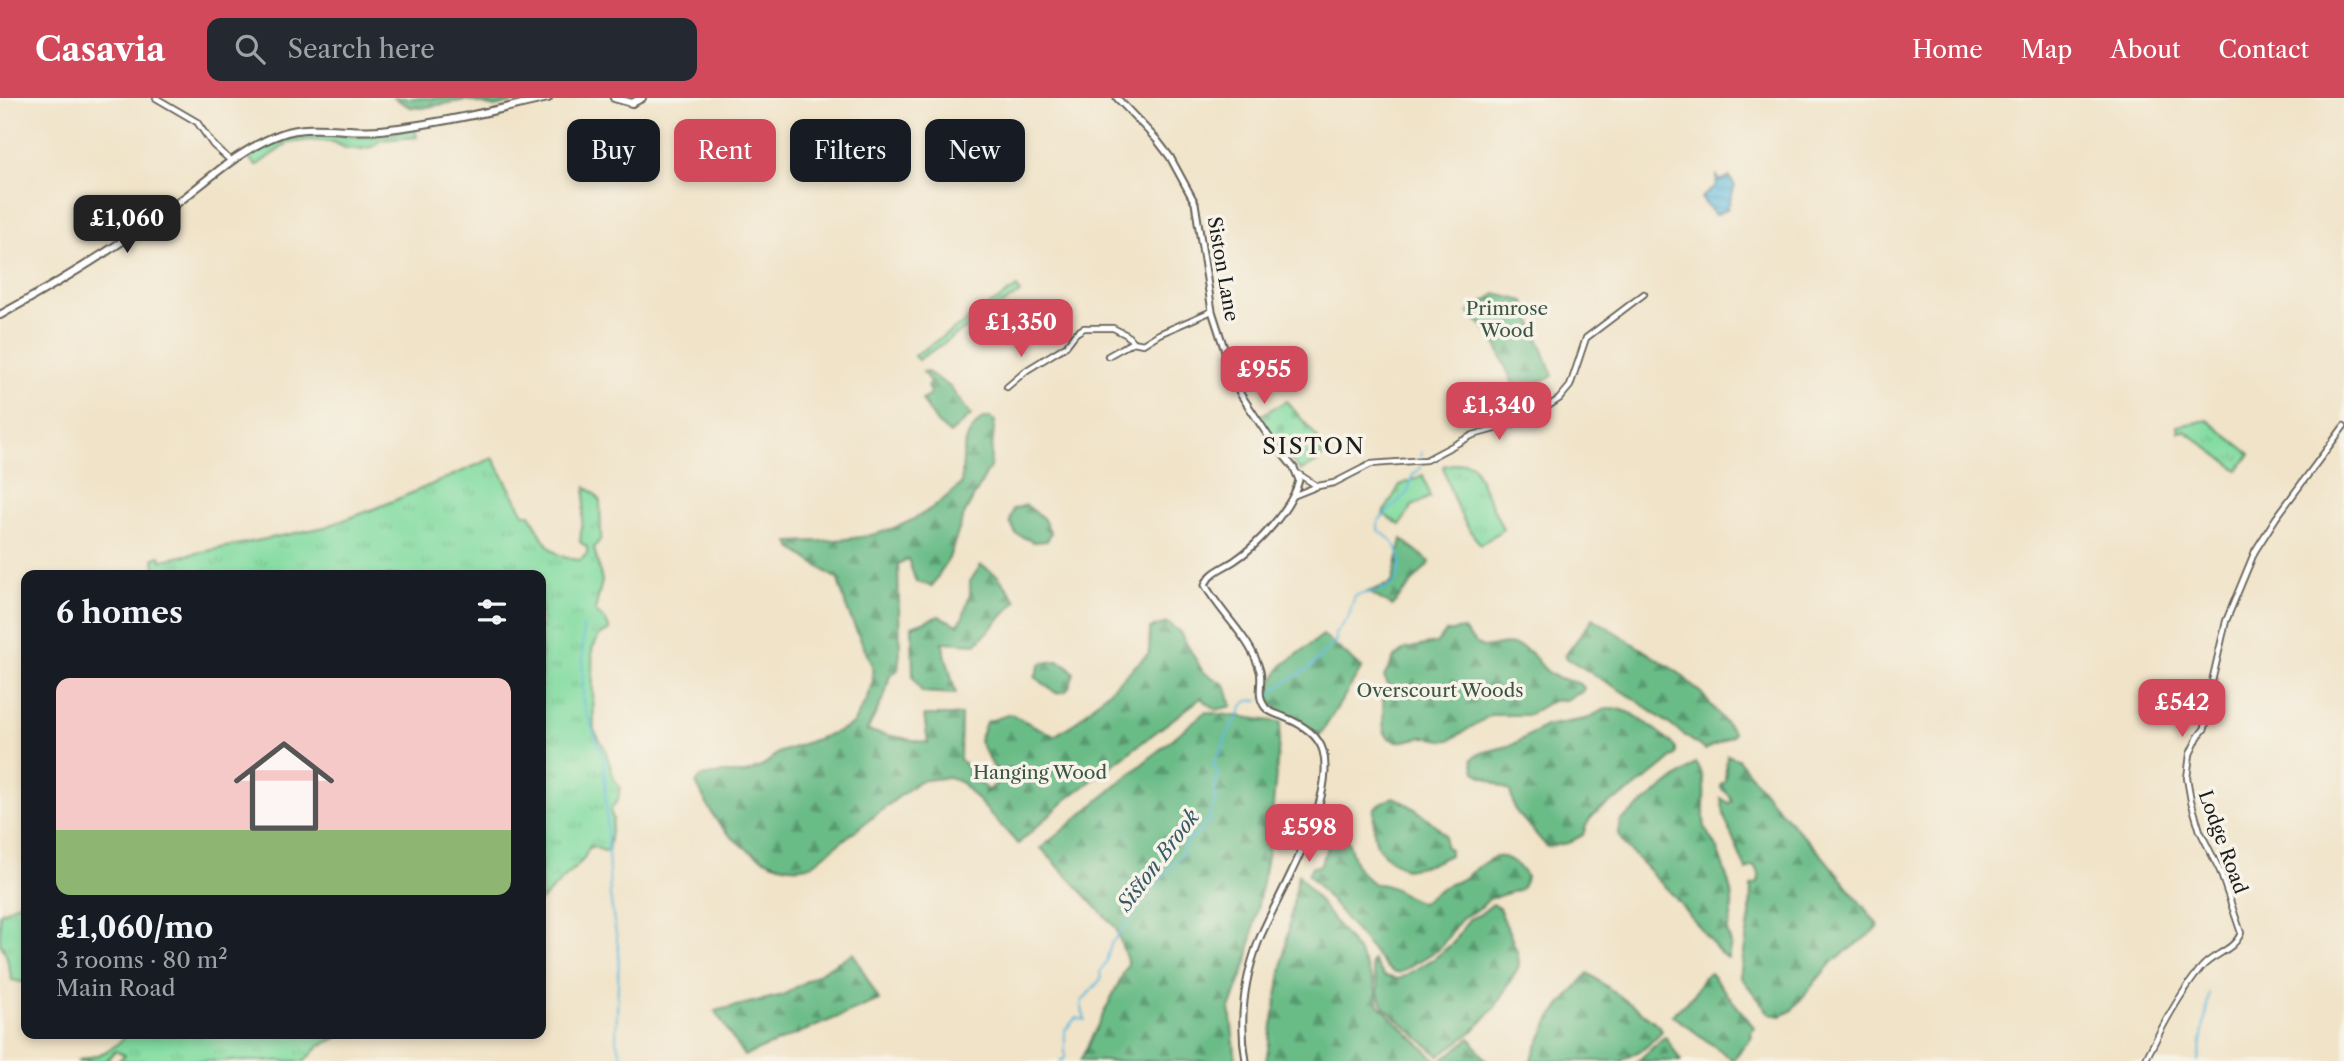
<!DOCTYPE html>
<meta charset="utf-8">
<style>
body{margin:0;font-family:"Libre Caslon Text",serif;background:#242831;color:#f1f3f6;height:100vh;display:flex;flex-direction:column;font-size:26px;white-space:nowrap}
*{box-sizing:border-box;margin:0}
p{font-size:23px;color:#9ea1a6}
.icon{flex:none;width:38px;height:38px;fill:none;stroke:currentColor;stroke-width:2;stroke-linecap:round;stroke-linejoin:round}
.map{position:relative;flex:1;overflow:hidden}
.sheet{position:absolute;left:21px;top:472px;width:525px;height:469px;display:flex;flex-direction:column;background:#171b24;border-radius:14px;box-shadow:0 4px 10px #0003}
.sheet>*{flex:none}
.top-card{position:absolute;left:567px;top:21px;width:665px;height:63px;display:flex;gap:14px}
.price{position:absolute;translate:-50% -60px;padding:0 16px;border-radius:14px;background:#d1495b;color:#fff;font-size:23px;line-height:46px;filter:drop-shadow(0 2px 4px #0008)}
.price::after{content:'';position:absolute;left:50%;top:42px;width:21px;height:16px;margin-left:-10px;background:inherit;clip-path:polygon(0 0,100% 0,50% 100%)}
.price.on{background:#222;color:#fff}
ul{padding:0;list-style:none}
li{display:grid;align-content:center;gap:14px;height:371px;padding:0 35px}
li+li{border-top:2px solid #363941}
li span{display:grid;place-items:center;height:217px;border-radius:14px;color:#555}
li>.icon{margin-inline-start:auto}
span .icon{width:126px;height:126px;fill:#fffc;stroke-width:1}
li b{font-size:30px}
h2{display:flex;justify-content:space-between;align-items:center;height:84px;padding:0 35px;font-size:30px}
.chip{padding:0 24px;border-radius:14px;background:#171b24;box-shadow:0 4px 10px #0003;font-size:24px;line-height:63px}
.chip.on{background:#d1495b;color:#fff}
header{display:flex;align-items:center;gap:42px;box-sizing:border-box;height:98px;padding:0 35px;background:#d1495b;color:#fff}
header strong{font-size:33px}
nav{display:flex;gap:38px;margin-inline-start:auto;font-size:24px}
.search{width:490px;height:63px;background:#242831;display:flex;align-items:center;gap:18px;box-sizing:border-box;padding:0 24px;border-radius:14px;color:#9ea1a6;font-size:26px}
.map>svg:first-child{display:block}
.grass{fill:url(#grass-tufts);stroke:#507c5e;stroke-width:2}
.forest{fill:url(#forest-firs);stroke:#436c52;stroke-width:2}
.cemetery{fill:url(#cemetery-stones);stroke:#507c5e;stroke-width:2}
.water{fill:url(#water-rules);stroke:#3e6a7c;stroke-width:2}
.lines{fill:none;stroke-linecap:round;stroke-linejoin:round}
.stream{stroke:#5fb9dd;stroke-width:2}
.minor-casing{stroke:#666258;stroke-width:8}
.tertiary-casing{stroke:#666258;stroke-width:9}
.secondary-casing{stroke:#666258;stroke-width:10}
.minor{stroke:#fff;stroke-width:4.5}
.tertiary{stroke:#fff;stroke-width:5}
.secondary{stroke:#fff;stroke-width:6}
.labels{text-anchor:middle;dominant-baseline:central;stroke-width:7;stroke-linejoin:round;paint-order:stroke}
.street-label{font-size:19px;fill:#1c1c1c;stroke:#f7f3e8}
.park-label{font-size:19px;fill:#3b5644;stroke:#f7f3e8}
.water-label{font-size:21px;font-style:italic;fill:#375b69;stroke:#f7f3e8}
.quarter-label{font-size:23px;letter-spacing:2px;fill:#1c1c1c;stroke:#f7f3e8}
</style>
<header>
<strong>Casavia</strong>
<div class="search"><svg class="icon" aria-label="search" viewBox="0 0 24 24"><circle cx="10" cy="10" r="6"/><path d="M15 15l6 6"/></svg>Search here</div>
<nav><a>Home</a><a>Map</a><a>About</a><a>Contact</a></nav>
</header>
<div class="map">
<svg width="2344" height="963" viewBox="0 0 2344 963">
<defs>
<pattern id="grass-tufts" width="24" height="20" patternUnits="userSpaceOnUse" patternTransform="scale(1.75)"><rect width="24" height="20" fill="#83dca1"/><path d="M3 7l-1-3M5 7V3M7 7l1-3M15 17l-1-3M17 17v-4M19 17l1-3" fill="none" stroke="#71bc8a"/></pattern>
<pattern id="forest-firs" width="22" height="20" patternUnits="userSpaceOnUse" patternTransform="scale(1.75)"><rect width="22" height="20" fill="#6abc87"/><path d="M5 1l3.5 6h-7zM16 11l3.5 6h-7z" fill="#56986e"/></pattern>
<pattern id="cemetery-stones" width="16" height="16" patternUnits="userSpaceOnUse" patternTransform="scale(1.75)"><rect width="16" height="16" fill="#83dca1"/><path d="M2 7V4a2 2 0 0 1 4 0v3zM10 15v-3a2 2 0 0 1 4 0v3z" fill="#71bc8a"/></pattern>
<pattern id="water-rules" width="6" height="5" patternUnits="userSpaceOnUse" patternTransform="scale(1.75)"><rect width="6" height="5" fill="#5fb9dd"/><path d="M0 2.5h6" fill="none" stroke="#529ebd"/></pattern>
</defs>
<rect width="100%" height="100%" fill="#f7f3e8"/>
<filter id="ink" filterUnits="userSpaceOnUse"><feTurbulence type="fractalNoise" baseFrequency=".0143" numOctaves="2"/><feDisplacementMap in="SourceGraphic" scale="14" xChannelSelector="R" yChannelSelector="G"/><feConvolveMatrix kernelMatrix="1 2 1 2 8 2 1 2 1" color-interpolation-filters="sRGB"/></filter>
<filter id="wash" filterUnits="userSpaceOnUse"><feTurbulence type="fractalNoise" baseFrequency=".00686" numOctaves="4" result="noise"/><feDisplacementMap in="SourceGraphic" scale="28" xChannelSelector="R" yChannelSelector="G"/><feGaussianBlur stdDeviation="1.57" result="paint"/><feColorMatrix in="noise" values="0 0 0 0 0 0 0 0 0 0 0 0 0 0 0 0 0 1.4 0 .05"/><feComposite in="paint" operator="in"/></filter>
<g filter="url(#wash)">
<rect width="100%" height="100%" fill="#f0e3c8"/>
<g class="grass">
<polygon points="415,31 417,39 380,42 375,48 362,51 345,50 333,44 310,42 288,45 256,68 247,58 269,45 308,36 368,39"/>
<polygon points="1017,189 1020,195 918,262 914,258"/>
<polygon points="2207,322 2250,356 2238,372 2185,333 2179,334 2178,328"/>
<path d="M 493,360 L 524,416 L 530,416 C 543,440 549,461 580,462 L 587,456 L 587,449 L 580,444 L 586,389 L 595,396 L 600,403 L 601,440 L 594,450 L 602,483 L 595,513 L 606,523 L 610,532 L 599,538 L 592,551 L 594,632 L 605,651 L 614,681 L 620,689 L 618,702 L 610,712 L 613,721 L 608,754 L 590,748 L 583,762 L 541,803 L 541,478 L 156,478 L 154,460 L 160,458 L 162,464 L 162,462 L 325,429 L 379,409 Z"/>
<path d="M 1464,364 L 1473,367 L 1503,431 L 1481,447 C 1461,424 1451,398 1443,368 Z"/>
<polygon points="1423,377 1430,399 1412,408 1400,427 1383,416 1400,387"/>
<polygon points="26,801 26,885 12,882 6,856 0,845 0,815"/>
<path d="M 126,936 L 345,936 L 319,948 L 305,963 L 118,963 L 125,957 L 115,953 L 106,963 L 76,963 C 96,958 114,954 126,936 Z"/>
</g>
<g class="forest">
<polygon points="394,0 525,0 525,1 495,9 466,2 422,10 410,9"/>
<polygon points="1496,196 1524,203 1553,278 1516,293 1493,239 1469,214"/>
<polygon points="926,273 949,288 971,317 950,336 937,325 922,302 931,296 927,289 930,284 923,274"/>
<path d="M 983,320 L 990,320 L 995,323 L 990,369 L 964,417 L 949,460 L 932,488 L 916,484 L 908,461 L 898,466 L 900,553 L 898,572 L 890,577 L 885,597 L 867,633 L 928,645 L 924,617 L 961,617 L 960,661 L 986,691 L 985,695 L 1001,682 L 979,643 L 986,624 L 1011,616 L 1054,638 L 1076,624 L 1149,555 L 1150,530 L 1167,525 L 1179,533 L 1203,574 L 1225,587 L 1232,608 L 1216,612 L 1201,600 L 1066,702 L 1018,746 L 962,685 L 949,679 L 919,683 L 813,766 C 783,779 741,751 721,728 C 710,716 704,699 696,685 L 701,679 L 719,675 L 746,675 L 763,668 L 778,655 L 839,633 L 853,626 L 866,602 L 873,583 L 872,567 L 848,514 L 838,482 L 792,450 L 789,444 C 861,443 907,438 961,386 C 965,357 958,342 983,320 Z"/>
<polygon points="1026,407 1043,420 1051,435 1047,443 1034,444 1016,436 1010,424 1013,411"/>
<polygon points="1402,441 1430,464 1392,508 1368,494 1392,485"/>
<polygon points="981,467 997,477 1017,503 976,546 942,544 956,596 922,594 913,579 912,528 939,518 958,527 963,519 970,496 970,483"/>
<polygon points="1593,520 1679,575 1702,596 1734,635 1732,638 1705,652 1633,600 1568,561 1565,558"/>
<path d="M 1463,531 C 1490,566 1490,538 1521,549 C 1536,554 1540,572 1554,578 C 1565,583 1576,581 1584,590 L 1582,594 L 1565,602 L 1552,603 L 1528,617 L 1491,617 L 1450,642 C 1440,644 1432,638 1422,639 C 1416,640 1410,642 1404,643 C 1376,646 1385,619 1383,601 L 1391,592 L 1384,579 L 1394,560 L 1405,551 L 1436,545 L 1446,534 Z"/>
<polygon points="1323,537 1362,570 1320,637 1274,608 1266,594 1282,568"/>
<polygon points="1058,563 1067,567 1074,575 1070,587 1066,593 1056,595 1035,579 1041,565"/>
<path d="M 1607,610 C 1632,609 1653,631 1672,645 L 1676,650 L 1676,656 C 1663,669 1647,680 1633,691 C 1613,706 1589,710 1583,737 L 1568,745 L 1547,749 L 1515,712 L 1510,693 L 1475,674 L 1472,661 L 1478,656 L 1512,647 L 1545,628 L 1586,621 Z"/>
<polygon points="1205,614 1281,624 1269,748 1247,864 1230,911 1236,963 1080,963 1128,866 1116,830 1041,750"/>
<path d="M 1727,657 L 1738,661 L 1773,705 L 1825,761 L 1878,827 L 1877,831 L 1832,864 L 1791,913 L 1781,918 L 1770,916 L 1740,878 L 1750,818 L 1751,788 L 1758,785 C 1760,778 1759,771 1753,768 L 1746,772 L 1725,721 L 1721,700 L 1729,705 L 1732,703 L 1729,697 L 1721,690 L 1721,686 L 1725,683 Z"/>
<path d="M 1696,665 C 1710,686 1701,706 1705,729 C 1707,736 1714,742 1716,748 C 1726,777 1740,803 1727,833 L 1731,846 L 1728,860 L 1721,856 L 1673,797 L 1626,749 L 1618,736 L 1620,723 Z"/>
<path d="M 1393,699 C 1414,708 1429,720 1445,737 L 1445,748 L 1450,752 L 1450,757 L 1428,767 L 1405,771 C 1374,752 1373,747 1374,710 Z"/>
<path d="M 1340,732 C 1351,742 1351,756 1357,769 C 1361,775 1368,781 1374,786 C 1393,785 1404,799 1421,805 C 1429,800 1435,793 1444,789 C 1450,786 1458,784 1464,780 C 1489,761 1503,744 1527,779 L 1521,791 L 1489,801 L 1479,811 L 1463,819 L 1439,851 L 1401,874 L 1395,875 L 1386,869 L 1308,776 L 1312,769 L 1319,768 C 1325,758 1330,750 1327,739 Z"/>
<polygon points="1298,776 1359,855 1374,884 1379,907 1437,963 1266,963"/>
<polygon points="1493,806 1499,810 1518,856 1519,868 1496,908 1472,934 1439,958 1384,909 1378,894 1378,888 1371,866 1373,862 1384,878 1399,881 1435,860 1454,844 1469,821 1479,817"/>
<polygon points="853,855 879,902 744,958 715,913 783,897"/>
<polygon points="1588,875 1659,927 1662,933 1645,950 1621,963 1530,963 1551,919"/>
<polygon points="1710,875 1754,929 1751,934 1752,939 1733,962 1672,917 1693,898 1704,879"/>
<polygon points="1665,938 1681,963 1638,963"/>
<polygon points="1470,940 1486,963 1441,963"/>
</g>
<polygon class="cemetery" points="1286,303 1318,340 1315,346 1323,357 1317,364 1301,373 1278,348 1258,319"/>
<polygon class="water" points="1717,78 1720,83 1729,79 1735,88 1727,111 1715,117 1701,100 1716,88"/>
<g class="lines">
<g class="stream">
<polyline points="1421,358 1422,354"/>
<polyline points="583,529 583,605 604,662 610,798 619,855 616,943 624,963"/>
<path d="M 1263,600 C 1272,597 1274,593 1281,587 C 1289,581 1300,576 1309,570 C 1320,562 1325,551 1336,543 L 1335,536 L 1348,520 L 1355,498 C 1365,494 1377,495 1387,490 C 1393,487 1396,484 1398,478 C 1405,457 1396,443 1378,432 L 1378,423 L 1408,394 L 1412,378 L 1420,371 L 1420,367"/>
<path d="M 1060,963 L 1065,960 L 1065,932 L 1076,920 L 1085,922 L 1081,907 L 1082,903 L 1101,881 L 1100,874 L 1106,864 L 1111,846 L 1135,815 L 1141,803 L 1182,756 C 1184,744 1190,739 1201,735 L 1203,726 L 1210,723 L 1210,712 L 1215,708 L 1215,685 L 1219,676 L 1214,669 L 1214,662 C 1224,653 1222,648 1227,637 C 1232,624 1239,623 1242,608 L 1248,603 L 1258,602"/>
<polyline points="2198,963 2209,896"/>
</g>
</g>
</g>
<g filter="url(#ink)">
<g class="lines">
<g class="minor-casing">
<g id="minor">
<polyline points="156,0 197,24 213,47 231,63"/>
<polyline points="1108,258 1133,244"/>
<polyline points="1007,289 1027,272 1066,248 1076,235 1084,230 1113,230 1127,237 1133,244 1143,246 1159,236 1212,213"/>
<polyline points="1297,375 1317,388"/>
<polyline points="1293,398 1318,388 1334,385 1371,366 1426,362 1473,337 1513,326 1547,309 1559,301 1570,288 1586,240 1644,196"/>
<path d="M 2145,963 C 2161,931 2178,898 2201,870 C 2213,855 2233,854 2241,835 L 2220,773 L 2200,733 L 2191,703 L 2187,680 L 2190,656 L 2198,639 L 2205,630 L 2210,592 L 2226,523 L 2255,453 L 2276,420 L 2344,328"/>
</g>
</g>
<g class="tertiary-casing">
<path id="tertiary" d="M 1117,0 L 1157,42 L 1170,59 L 1195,105 L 1212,213 L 1235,284 L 1241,297 L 1271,342 L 1294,370 L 1299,382 C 1293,409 1257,448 1234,463 C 1223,470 1210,474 1205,487 C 1221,516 1251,540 1260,573 C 1263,585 1256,597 1265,609 C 1270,615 1277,616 1284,619 C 1299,625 1318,636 1323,653 C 1337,702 1278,796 1259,842 C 1244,881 1239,923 1246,963"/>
</g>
<g class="secondary-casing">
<g id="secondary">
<polyline points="614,0 632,5 642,0"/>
<path d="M 0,217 C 59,185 116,149 171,110 C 206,84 239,51 281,36 C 311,25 348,35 381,32 C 437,26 493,13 548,0"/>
</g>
</g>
<use href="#minor" class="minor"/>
<use href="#tertiary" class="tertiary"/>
<use href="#secondary" class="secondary"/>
</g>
</g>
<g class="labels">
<g class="street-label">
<text transform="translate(1223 171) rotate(80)">Siston Lane</text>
<text transform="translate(2223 744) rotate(70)">Lodge Road</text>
</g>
<g class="park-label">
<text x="1507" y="210">Primrose<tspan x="1507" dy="22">Wood</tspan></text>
<text x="1440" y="592">Overscourt Woods</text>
<text x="1040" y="674">Hanging Wood</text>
</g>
<g class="water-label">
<text transform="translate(1158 762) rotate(-53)">Siston Brook</text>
</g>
<g class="quarter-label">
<text x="1314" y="348">SISTON</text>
</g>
</g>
</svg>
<b class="price on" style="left:127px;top:157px">£1,060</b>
<b class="price" style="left:1021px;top:261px">£1,350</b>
<b class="price" style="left:1264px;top:308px">£955</b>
<b class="price" style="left:1499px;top:344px">£1,340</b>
<b class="price" style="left:2182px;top:641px">£542</b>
<b class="price" style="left:1309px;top:766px">£598</b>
<div class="top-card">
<a class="chip">Buy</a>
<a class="chip on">Rent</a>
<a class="chip">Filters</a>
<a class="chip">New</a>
</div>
<section class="sheet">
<h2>6 homes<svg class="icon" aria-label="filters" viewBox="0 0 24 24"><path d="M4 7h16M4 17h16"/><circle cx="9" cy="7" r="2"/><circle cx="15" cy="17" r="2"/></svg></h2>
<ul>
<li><span style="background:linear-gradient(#f6c9c9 70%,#8fb573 0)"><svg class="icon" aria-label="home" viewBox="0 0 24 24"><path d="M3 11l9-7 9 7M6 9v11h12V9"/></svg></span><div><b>£1,060/mo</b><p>3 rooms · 80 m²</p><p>Main Road</p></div></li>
</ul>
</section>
</div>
